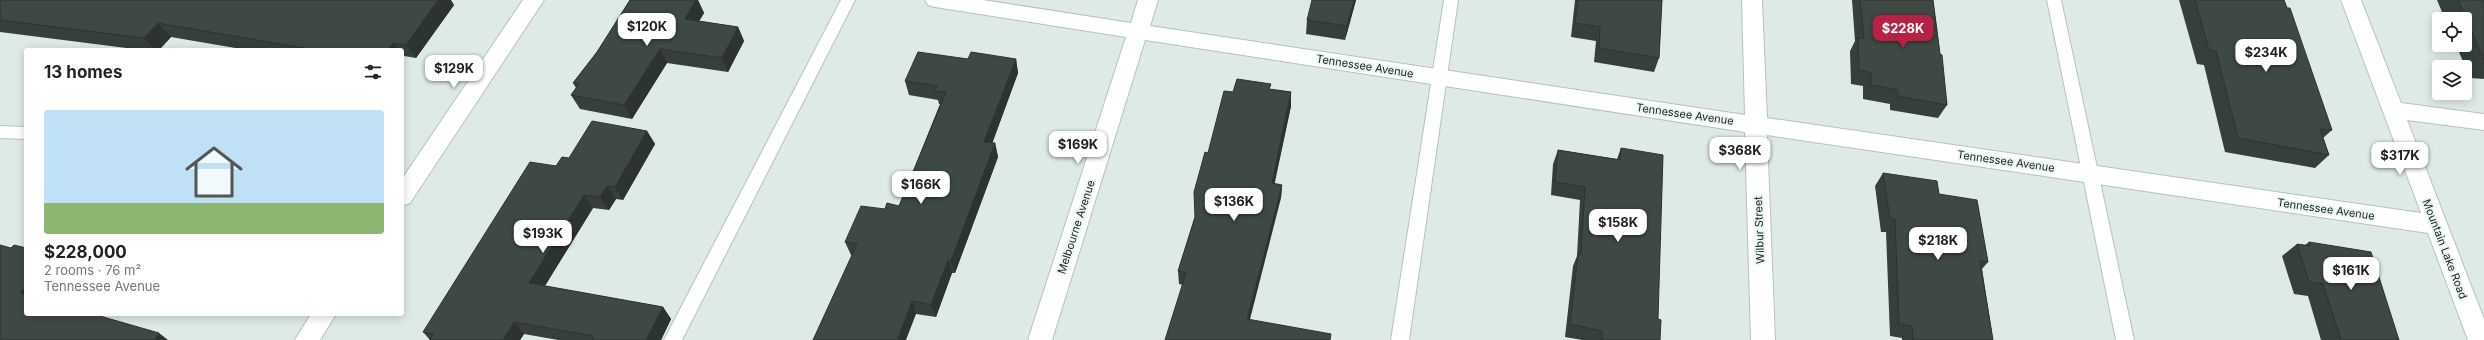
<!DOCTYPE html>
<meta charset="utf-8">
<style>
body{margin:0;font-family:Inter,sans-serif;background:#f6f6f6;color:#222;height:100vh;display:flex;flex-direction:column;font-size:15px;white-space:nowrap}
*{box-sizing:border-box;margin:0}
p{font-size:13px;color:#767676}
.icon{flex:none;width:22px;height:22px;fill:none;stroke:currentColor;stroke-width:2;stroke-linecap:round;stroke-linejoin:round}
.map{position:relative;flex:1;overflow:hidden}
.side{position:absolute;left:24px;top:48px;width:380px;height:268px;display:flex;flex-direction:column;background:#fff;border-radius:4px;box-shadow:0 2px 10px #0003}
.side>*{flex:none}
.controls{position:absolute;left:2432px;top:12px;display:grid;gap:8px}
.controls a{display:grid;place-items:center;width:40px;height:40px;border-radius:4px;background:#fff;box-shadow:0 2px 10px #0003;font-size:20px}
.price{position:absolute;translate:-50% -34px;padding:0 9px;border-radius:8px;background:#fff;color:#222;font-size:13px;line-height:26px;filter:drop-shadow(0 1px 2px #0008)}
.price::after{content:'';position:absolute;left:50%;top:24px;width:12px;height:9px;margin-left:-6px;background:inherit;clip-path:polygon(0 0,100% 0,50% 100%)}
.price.on{background:#b42245;color:#fff}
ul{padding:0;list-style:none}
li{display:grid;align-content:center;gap:8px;height:212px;padding:0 20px}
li+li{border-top:1px solid #e0e0e0}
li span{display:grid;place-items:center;height:124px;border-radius:4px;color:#555}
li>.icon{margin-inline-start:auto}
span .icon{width:72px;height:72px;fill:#fffc;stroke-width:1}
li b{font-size:17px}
h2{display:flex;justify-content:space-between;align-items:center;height:48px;padding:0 20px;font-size:17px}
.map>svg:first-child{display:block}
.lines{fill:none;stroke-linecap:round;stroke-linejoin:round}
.lane-casing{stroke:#b6c2bc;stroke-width:2}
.street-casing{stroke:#b6c2bc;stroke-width:2}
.lane{fill:#fff;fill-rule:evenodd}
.street{fill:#fff;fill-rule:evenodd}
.wall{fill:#363f3a}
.shaded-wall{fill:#2c3330}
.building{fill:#3f4944;stroke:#2c3330}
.labels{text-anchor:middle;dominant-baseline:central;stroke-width:4;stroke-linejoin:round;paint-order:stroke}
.street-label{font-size:11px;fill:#212523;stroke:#ebf7f1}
</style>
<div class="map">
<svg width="2484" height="340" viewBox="0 0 2484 340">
<rect width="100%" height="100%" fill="#deeae4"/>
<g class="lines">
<g class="lane-casing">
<g id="lane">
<polygon points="841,0 855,0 682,340 664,340"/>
<polygon points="1444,0 1458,0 1409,340 1391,340"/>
<polygon points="2047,0 2061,0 2134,340 2116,340"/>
<polygon points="0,126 26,127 26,139 0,138"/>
</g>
</g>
<g class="street-casing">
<g id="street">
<polygon points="523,0 544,0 410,203 402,206 402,179"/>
<polygon points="925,0 983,0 1131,23 1138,0 1158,0 1150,26 1745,115 1742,0 1762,0 1767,118 2421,213 2341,0 2361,0 2401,103 2484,114 2484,130 2407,120 2484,319 2484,340 2468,340 2428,233 1767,135 1775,340 1751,340 1745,132 1145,40 1052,340 1028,340 1126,37 935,7 928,5"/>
<polygon points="311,314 336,314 320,340 295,340"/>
</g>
</g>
<use href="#lane" class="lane"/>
<use href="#street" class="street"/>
</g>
<g class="wall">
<polygon points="0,0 454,5 416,58 404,56 402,59 402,50 247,50 171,37 159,50 142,50 0,32"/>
<polygon points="630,0 698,0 704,13 699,21 738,27 744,41 728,72 667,63 632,119 580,109 571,95 576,88 573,83 597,52"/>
<polygon points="1356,0 1345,40 1306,34 1307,20"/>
<polygon points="1575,0 1662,0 1659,58 1654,72 1594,62 1596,41 1571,37"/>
<polygon points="1852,0 1933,0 1947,105 1938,118 1890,110 1890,104 1863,99 1863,86 1851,84 1850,51 1855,41"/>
<polygon points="2179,0 2284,0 2332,130 2323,138 2329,155 2315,168 2225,152 2204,65 2197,64"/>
<polygon points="2437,0 2484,0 2484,79 2470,78 2456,45 2465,45 2465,19 2445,19"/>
<polygon points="968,59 1016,59 1018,73 992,143 995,143 998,157 955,273 952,273 936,317 916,314 852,255 851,255 845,242 885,209 899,206 940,104 939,104 938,100 909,95 905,81"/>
<polygon points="1270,89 1291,92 1291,106 1274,184 1282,185 1281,198 1165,340 1183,285 1179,284 1178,271 1195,217 1208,153 1233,92"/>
<polygon points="647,131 655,144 623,200 616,199 609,210 593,208 545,286 663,307 671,319 661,340 558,340 524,334 520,340 430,340 423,332 556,166 569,158"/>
<polygon points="1621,148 1658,319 1660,340 1582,340 1565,337 1573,266 1577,256 1580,200 1551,195 1553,164 1558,150 1617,159"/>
<polygon points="1883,173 1939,194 1988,262 1982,269 1993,340 1902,340 1902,338 1890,336 1886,232 1881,232 1875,186"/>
<polygon points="2309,242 2399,340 2321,340 2308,296 2294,294 2282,256 2297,244 2305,245"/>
</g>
<g class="shaded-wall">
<polygon points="438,0 451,0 454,5 416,58 406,45"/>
<polygon points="696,0 698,0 704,13 692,33 685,19"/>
<polygon points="1354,0 1356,0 1345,40 1347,26"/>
<polygon points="158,23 171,37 159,50 155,50 144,38"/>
<polygon points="738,27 744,41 728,72 722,58"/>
<polygon points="393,43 399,50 388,50"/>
<polygon points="660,49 667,63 632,119 624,105"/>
<polygon points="1016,59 1018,73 988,155 984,142"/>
<polygon points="1291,92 1291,106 1272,196 1272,183"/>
<polygon points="647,131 655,144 623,200 615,187"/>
<polygon points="995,143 998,157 955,273 951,261"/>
<polygon points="1282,185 1281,198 1247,331 1247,319"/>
<polygon points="607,186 616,199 609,210 600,197"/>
<polygon points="584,195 593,208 539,295 529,283"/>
<polygon points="948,260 952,273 936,317 931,305"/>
<polygon points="26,287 26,297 20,293"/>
<polygon points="912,301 916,314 906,340 897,340"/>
<polygon points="663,307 671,319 661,340 646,340"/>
<polygon points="514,322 524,334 520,340 503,340"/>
<polygon points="159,333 168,340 154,340"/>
</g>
<g class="building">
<polygon points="0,0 438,0 406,45 393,43 388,50 315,50 158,23 144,38 0,20"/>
<polygon points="630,0 696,0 685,19 738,27 722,58 660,49 624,105 571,95 579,84 573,83 597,52"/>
<polygon points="1312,0 1354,0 1347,26 1307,20"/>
<polygon points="1578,0 1662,0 1659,58 1599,48 1600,27 1575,23"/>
<polygon points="1860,0 1933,0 1940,54 1942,55 1947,105 1898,96 1898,90 1871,85 1871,73 1859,70 1858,38 1864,38"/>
<polygon points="2195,0 2284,0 2287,8 2290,8 2332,130 2320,129 2329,155 2238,138 2216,51 2209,50"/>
<polygon points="2458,0 2484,0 2484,60"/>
<polygon points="918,52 968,59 971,52 1016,59 984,142 995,143 951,261 948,260 931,305 912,301 897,340 813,340 857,244 845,242 861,206 885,209 887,203 899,206 946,92 935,91 937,86 905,81"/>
<polygon points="1237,79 1271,84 1269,89 1291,92 1272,183 1282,185 1247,319 1331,334 1330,340 1165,340 1186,273 1178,271 1195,217 1194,192 1205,152 1208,153 1224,91 1233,92"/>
<polygon points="592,121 647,131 615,187 607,186 600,197 584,195 529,283 663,307 646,340 592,340 594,336 514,322 503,340 430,340 433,334 423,332 530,162 556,166 562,157 569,158"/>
<polygon points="1621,148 1663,155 1658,319 1661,320 1660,340 1602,340 1602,331 1570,324 1578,254 1581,254 1585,187 1555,182 1558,150 1620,160"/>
<polygon points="1883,173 1937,181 1939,194 1977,200 1988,262 1980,261 1993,340 1913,340 1912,326 1899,324 1895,219 1890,219"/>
<polygon points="2309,242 2371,252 2399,340 2341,340 2323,284 2309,282 2297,244 2310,246"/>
<polygon points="0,245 11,248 14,245 26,248 26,287 20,293 26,295 26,314 93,314 159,333 154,340 0,340"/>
</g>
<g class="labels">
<g class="street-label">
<text transform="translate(1365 66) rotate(9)">Tennessee Avenue</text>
<text transform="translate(1685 114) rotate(8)">Tennessee Avenue</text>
<text transform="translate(2006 161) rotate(8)">Tennessee Avenue</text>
<text transform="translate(2326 209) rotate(8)">Tennessee Avenue</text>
<text transform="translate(1076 227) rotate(-72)">Melbourne Avenue</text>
<text transform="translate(1759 230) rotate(-92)">Wilbur Street</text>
<text transform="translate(2445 249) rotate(69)">Mountain Lake Road</text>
</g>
</g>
</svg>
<div class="controls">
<a><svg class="icon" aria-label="locate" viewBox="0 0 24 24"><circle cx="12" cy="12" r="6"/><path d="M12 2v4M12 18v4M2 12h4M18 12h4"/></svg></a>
<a><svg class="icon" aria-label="layers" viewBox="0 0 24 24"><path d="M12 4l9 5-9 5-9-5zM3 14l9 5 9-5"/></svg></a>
</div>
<b class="price" style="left:647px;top:47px">$120K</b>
<b class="price on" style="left:1903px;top:49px">$228K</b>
<b class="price" style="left:2266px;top:73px">$234K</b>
<b class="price" style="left:454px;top:89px">$129K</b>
<b class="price" style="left:1078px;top:165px">$169K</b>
<b class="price" style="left:1740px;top:171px">$368K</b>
<b class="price" style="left:2400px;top:176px">$317K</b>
<b class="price" style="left:921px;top:205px">$166K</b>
<b class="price" style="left:1234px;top:222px">$136K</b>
<b class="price" style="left:1618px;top:243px">$158K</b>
<b class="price" style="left:543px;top:254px">$193K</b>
<b class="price" style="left:1938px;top:261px">$218K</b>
<b class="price" style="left:2351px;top:291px">$161K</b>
<section class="side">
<h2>13 homes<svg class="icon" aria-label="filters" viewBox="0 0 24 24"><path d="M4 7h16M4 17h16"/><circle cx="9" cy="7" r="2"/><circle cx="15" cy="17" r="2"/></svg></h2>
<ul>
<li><span style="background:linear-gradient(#bfe0f5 75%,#8fb573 0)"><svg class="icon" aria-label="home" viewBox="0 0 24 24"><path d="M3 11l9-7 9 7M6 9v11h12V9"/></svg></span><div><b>$228,000</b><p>2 rooms · 76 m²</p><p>Tennessee Avenue</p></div></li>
</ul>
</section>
</div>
